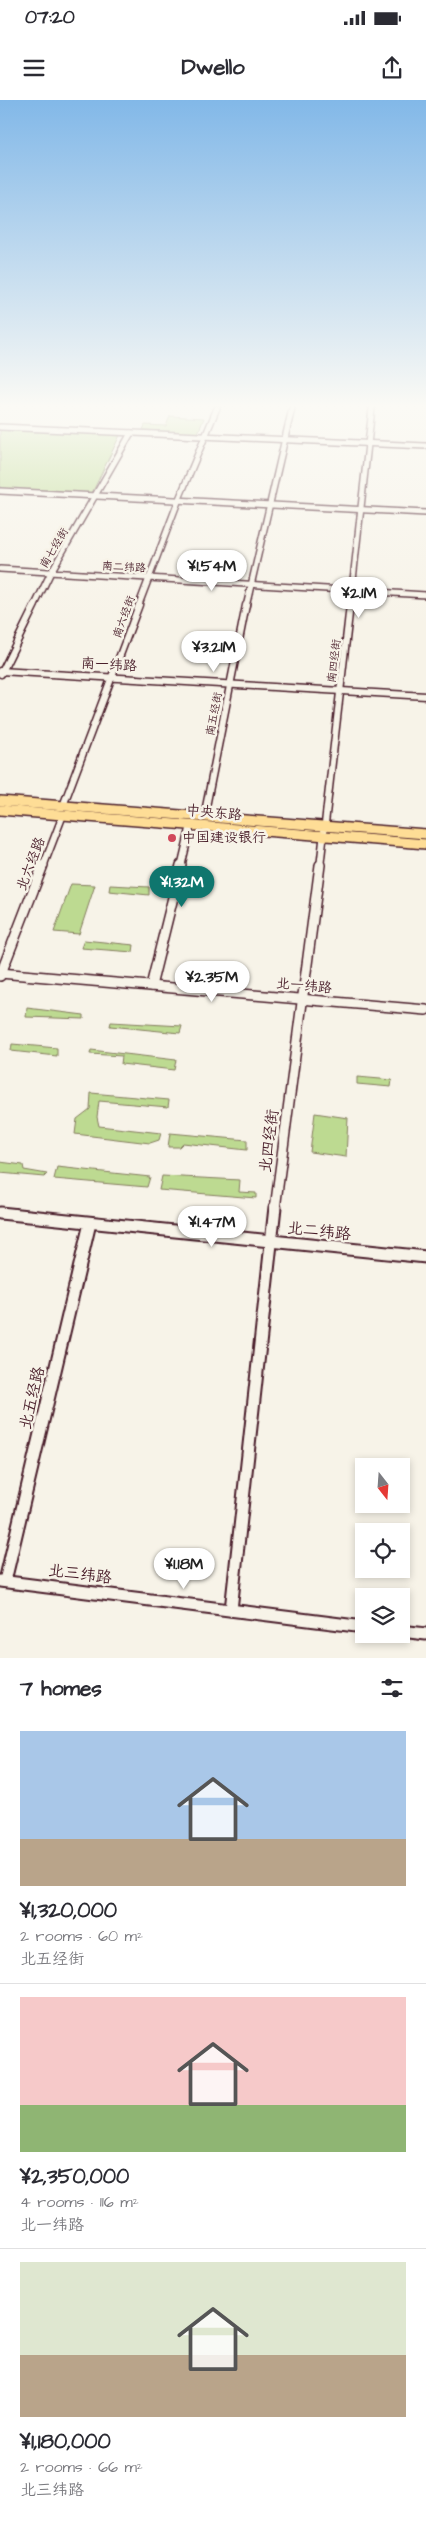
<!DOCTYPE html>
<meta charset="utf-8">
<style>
body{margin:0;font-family:"Architects Daughter","LXGW WenKai TC",sans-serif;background:#f7f7f7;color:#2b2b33;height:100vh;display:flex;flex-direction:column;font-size:19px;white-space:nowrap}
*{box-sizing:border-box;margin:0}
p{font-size:16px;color:#7c7c81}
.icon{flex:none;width:28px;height:28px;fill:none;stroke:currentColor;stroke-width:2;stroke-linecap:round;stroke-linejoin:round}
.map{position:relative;height:1558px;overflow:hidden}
.side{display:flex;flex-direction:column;background:#fff;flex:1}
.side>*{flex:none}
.needle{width:32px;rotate:163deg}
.controls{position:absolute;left:355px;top:1358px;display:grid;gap:10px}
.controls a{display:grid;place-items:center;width:55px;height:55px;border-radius:0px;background:#fff;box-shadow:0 2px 8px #0003;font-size:25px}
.price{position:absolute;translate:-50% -42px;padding:0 11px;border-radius:18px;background:#fff;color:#222;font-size:16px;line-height:32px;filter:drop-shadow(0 1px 2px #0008)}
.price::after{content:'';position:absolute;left:50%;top:30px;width:15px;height:11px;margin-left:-8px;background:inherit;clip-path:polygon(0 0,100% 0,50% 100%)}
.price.active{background:#0f766e;color:#fff}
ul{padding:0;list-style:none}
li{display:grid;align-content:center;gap:10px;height:265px;padding:0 20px}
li+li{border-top:1px solid #e1e1e2}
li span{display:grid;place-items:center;height:155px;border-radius:0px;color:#555}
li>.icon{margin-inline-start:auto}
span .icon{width:90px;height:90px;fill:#fffc;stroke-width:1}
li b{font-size:21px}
h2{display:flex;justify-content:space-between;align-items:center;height:60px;padding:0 20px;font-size:21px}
.status{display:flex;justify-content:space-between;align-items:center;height:35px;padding:0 25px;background:#fff;direction:ltr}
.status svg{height:14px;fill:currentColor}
header{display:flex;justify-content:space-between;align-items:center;height:65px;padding:0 20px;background:#fff;font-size:22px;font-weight:700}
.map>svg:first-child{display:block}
.green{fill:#bdda91;stroke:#847c5e}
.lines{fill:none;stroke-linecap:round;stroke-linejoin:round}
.minor-far3-casing{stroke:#4a1f2b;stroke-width:8}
.minor-far2-casing{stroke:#4a1f2b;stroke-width:9}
.minor-far1-casing{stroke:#4a1f2b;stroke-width:12}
.minor-casing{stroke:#4a1f2b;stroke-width:15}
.major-casing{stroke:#4a1f2b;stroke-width:12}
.minor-far3{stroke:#f7f3e8;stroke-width:5}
.minor-far2{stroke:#f7f3e8;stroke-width:6}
.minor-far1{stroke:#f7f3e8;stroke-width:9}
.minor{stroke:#f7f3e8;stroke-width:11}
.major{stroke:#fedd96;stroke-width:9}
.poi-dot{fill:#d1495b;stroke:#f7f3e8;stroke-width:2}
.labels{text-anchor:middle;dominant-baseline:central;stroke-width:5;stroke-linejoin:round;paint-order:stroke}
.far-street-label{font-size:11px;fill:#4a1f2b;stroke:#f7f3e8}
.street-label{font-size:14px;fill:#4a1f2b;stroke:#f7f3e8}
.poi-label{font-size:14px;fill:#4a1f2b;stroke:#f7f3e8;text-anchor:start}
.near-street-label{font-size:16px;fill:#4a1f2b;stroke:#f7f3e8}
</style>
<div class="status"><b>07:20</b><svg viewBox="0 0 49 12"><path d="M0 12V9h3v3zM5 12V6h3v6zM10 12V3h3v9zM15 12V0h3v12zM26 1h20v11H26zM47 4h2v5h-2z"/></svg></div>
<header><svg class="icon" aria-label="menu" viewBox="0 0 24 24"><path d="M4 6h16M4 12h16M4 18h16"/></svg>Dwello<svg class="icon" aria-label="share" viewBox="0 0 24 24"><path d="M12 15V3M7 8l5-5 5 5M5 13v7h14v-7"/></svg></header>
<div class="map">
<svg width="426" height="1558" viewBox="0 0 426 1558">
<rect width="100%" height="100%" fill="#f7f3e8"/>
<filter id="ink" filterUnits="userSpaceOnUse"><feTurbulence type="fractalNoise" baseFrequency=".02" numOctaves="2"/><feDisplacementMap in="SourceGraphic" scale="10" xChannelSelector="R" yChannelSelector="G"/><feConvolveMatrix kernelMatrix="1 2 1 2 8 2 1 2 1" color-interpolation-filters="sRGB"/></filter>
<g filter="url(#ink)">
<g class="green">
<polygon points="170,316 204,318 198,333 143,330 145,325 166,326"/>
<polygon points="0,328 121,333 92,393 0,388"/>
<polygon points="71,784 95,785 79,834 54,832"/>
<polygon points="110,785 149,787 149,795 109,791"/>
<polygon points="84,840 134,845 133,852 81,848"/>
<polygon points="27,908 84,915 84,919 26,917"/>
<polygon points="111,922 182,926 180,933 110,926"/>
<polygon points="12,944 57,948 57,956 11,951"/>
<polygon points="91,950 176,960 174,970 121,964 122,956 90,954"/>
<polygon points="357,977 392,980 391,987 357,984"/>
<polygon points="91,993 169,1000 168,1007 99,1001 97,1017 99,1026 161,1033 159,1040 150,1043 75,1034 77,1019 90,1009"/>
<polygon points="315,1013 348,1018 346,1057 310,1052"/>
<polygon points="170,1033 247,1040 247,1050 183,1043 179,1047 168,1047"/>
<polygon points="0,1062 23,1065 24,1070 47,1074 44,1077 0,1073"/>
<polygon points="57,1067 150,1077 147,1087 54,1079"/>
<polygon points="162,1076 240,1080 239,1092 256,1093 256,1098 159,1090"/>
</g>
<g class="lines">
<g class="minor-far3-casing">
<g id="minor-far3">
<polyline points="0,327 426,346"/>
<polyline points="0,391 426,413"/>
<polyline points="0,469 426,495"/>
<polyline points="34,507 51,472 131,333"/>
<polyline points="138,507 179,399 217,308"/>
<polyline points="246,507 292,308"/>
<polyline points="350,507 372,308"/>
</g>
</g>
<g class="minor-far2-casing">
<g id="minor-far2">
<polyline points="0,571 426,596"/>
<polyline points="1,574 35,505"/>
<polyline points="63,706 139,505"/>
<polyline points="204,717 246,505"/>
<polyline points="43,767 63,715"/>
<polyline points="181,767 191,725"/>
<polyline points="320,767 350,505"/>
</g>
</g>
<g class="minor-far1-casing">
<g id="minor-far1">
<polyline points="0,873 426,910"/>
<polyline points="0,876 43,765"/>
<polyline points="151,886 181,765"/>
<polyline points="275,1109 320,765"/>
</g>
</g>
<g class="minor-casing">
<g id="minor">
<polyline points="0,1113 426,1157"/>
<polyline points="0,1481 364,1527"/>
<polyline points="5,1481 90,1123"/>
<polyline points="231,1510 275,1107"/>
<polyline points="401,1531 426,1534"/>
</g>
</g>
<g class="major-casing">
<g id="major">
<polyline points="0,701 426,734"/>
<polyline points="0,710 426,744"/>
</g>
</g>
<use href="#minor-far3" class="minor-far3"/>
<use href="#minor-far2" class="minor-far2"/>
<use href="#minor-far1" class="minor-far1"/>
<use href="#minor" class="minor"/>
<use href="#major" class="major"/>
</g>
</g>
<linearGradient id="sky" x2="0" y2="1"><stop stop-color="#82b8e8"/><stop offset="0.58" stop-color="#fbfaf5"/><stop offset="1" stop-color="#fbfaf5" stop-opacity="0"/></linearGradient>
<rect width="426" height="527" fill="url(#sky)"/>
<circle class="poi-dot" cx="172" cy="738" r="5"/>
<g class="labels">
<g class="far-street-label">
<text transform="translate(54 448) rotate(-59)">南七经街</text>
<text transform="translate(124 467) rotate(3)">南二纬路</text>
<text transform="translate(124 517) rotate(-70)">南六经街</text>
<text transform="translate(334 561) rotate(-83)">南四经街</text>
<text transform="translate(214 614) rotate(-79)">南五经街</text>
</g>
<g class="street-label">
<text transform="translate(109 565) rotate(3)">南一纬路</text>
<text transform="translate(214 713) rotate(5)">中央东路</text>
<text transform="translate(31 764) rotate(-69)">北六经路</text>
<text transform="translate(304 886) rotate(5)">北一纬路</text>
</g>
<g class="poi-label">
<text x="182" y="738">中国建设银行</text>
</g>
<g class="near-street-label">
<text transform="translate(269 1041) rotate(-83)">北四经街</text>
<text transform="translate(319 1131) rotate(6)">北二纬路</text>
<text transform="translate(32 1298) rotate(-77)">北五经路</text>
<text transform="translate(80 1474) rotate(7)">北三纬路</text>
</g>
</g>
</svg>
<div class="controls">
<a><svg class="needle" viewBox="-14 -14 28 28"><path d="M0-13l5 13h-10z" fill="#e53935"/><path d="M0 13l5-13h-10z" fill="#7c7c81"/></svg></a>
<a><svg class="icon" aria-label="locate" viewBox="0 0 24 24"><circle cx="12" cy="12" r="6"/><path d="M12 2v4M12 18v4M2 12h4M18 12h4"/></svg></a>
<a><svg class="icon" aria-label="layers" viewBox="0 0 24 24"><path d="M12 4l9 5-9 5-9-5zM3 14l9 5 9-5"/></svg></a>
</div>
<b class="price" style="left:212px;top:492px">¥1.54M</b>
<b class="price" style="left:359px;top:519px">¥2.1M</b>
<b class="price" style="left:214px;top:573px">¥3.21M</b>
<b class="price active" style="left:182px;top:808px">¥1.32M</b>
<b class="price" style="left:212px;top:903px">¥2.35M</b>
<b class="price" style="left:212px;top:1148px">¥1.47M</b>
<b class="price" style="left:184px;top:1490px">¥1.18M</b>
</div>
<section class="side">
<h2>7 homes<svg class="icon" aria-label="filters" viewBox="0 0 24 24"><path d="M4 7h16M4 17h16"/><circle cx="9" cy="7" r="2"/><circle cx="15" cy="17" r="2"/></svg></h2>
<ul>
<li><span style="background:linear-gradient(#a9c7e8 70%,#b9a48a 0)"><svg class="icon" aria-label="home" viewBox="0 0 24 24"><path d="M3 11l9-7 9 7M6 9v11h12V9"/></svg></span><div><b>¥1,320,000</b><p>2 rooms · 60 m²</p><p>北五经街</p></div></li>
<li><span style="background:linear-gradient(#f6c9c9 70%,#8fb573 0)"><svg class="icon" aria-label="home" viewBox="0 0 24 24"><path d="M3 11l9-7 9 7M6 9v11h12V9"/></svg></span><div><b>¥2,350,000</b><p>4 rooms · 116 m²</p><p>北一纬路</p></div></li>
<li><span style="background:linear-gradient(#dfe7d0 60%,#b9a48a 0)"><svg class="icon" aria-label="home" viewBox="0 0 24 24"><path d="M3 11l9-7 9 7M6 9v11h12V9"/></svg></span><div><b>¥1,180,000</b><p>2 rooms · 66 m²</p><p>北三纬路</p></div></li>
</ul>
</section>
